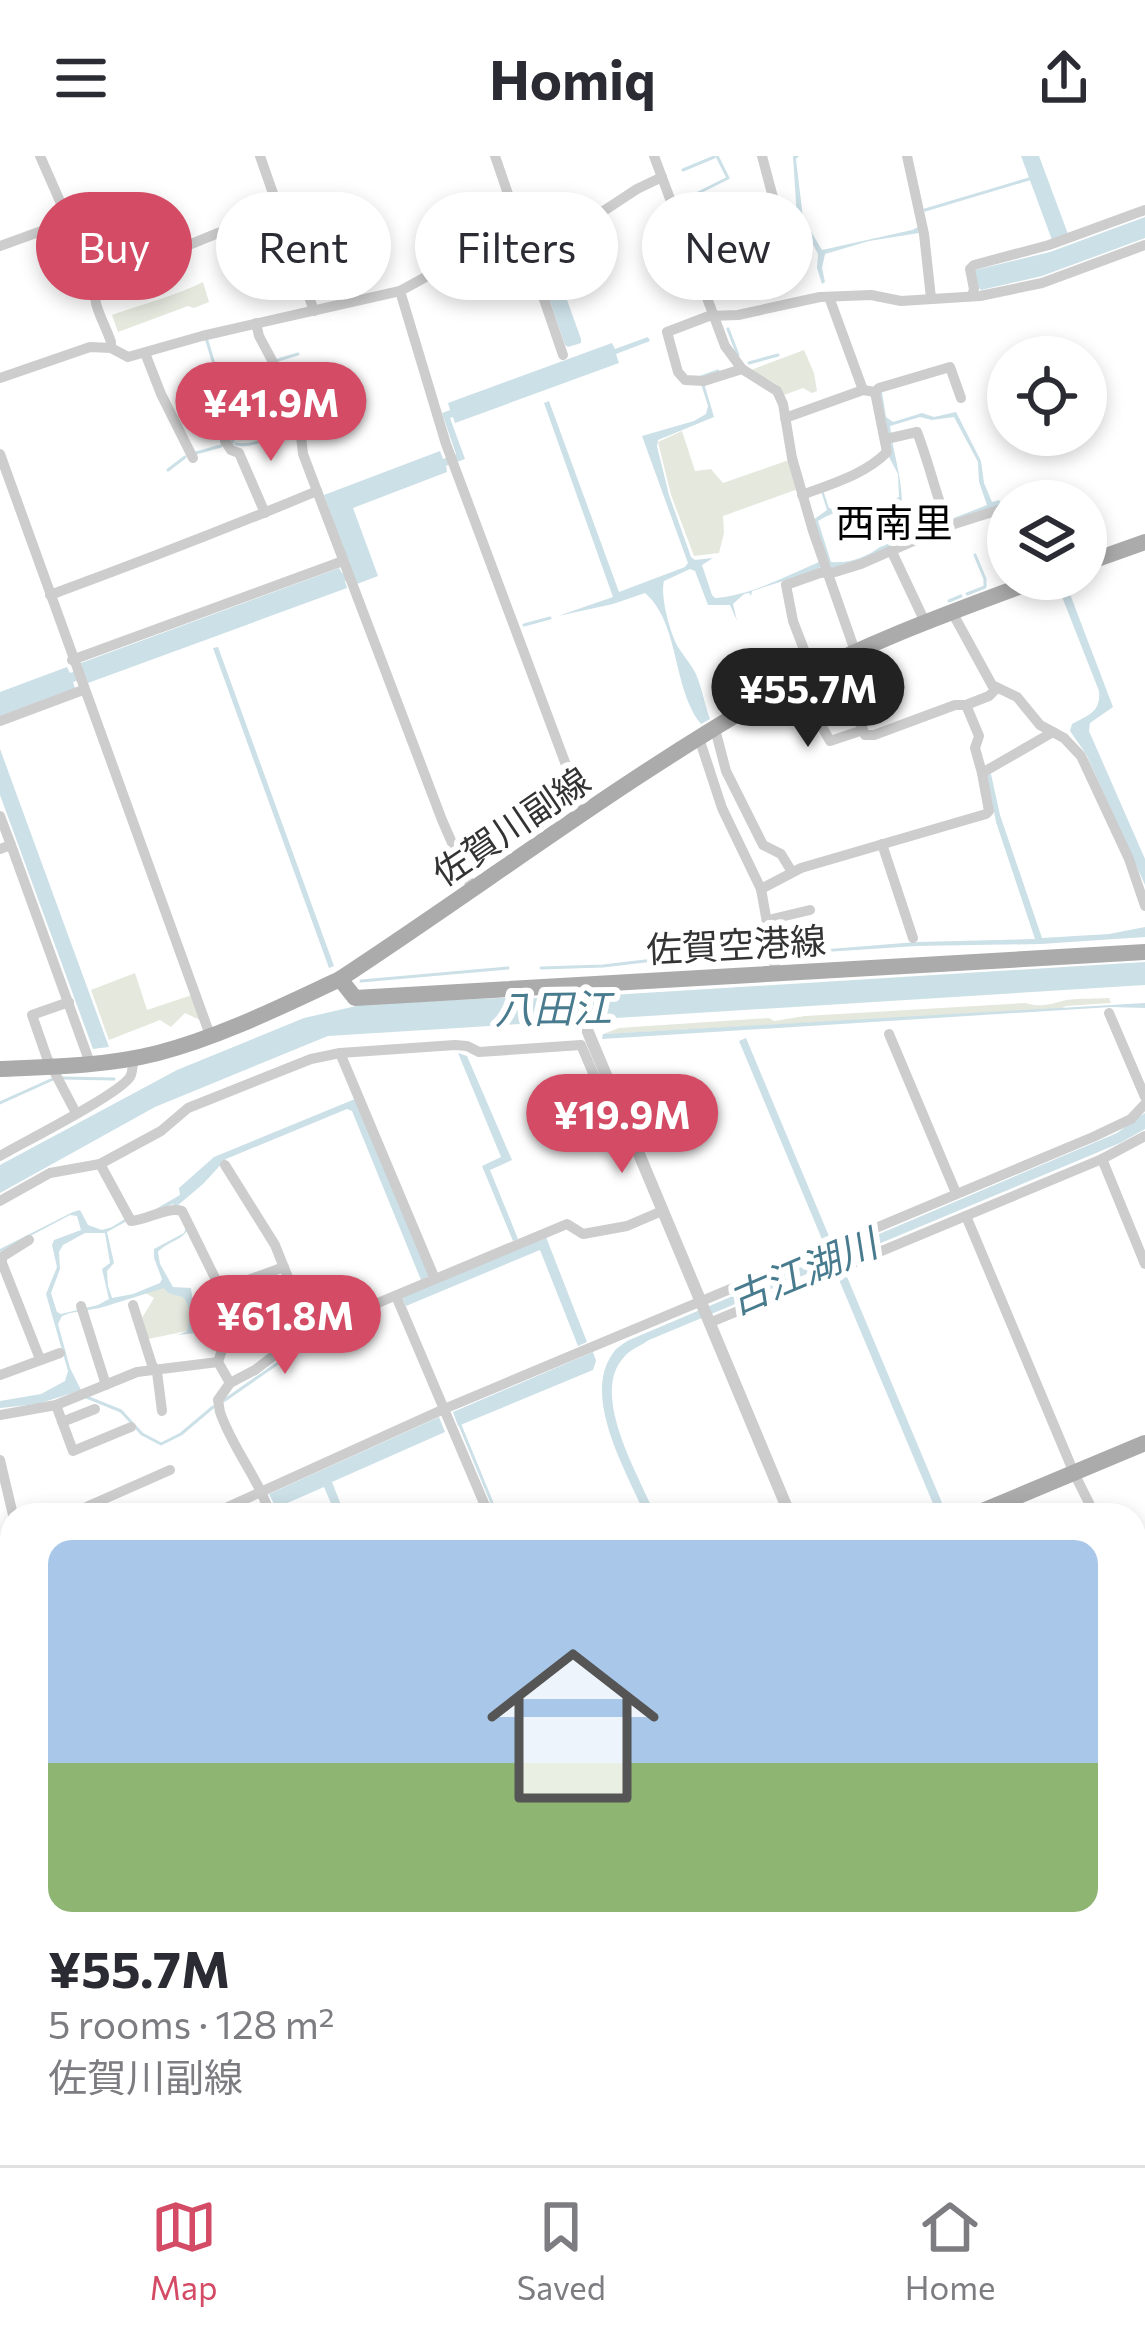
<!DOCTYPE html>
<meta charset="utf-8">
<style>
body{margin:0;font-family:Commissioner,"Noto Sans JP",sans-serif;background:#f7f7f7;color:#2b2b33;height:100vh;display:flex;flex-direction:column;font-size:45px;white-space:nowrap}
*{box-sizing:border-box;margin:0}
p{font-size:39px;color:#7c7c81}
.icon{flex:none;width:66px;height:66px;fill:none;stroke:currentColor;stroke-width:2;stroke-linecap:round;stroke-linejoin:round}
.map{position:relative;flex:1;overflow:hidden}
.drawer{position:absolute;left:0px;top:1347px;width:1146px;height:663px;display:flex;flex-direction:column;background:#fff;border-radius:36px 36px 0 0;box-shadow:0 6px 18px #0003}
.drawer>*{flex:none}
.hud{position:absolute;left:36px;top:36px;width:1074px;height:108px;display:flex;gap:24px}
.controls{position:absolute;left:987px;top:180px;display:grid;gap:24px}
.controls a{display:grid;place-items:center;width:120px;height:120px;border-radius:50%;background:#fff;box-shadow:0 6px 18px #0003;font-size:60px}
.price{position:absolute;translate:-50% -102px;padding:0 27px;border-radius:42px;background:#d44b65;color:#fff;font-size:39px;line-height:78px;filter:drop-shadow(0 3px 6px #0008)}
.price::after{content:'';position:absolute;left:50%;top:72px;width:36px;height:27px;margin-left:-18px;background:inherit;clip-path:polygon(0 0,100% 0,50% 100%)}
.price.selected{background:#222;color:#fff}
ul{padding:0;list-style:none}
li{display:grid;align-content:center;gap:24px;height:636px;padding:0 48px}
li+li{border-top:3px solid #e1e1e2}
li span{display:grid;place-items:center;height:372px;border-radius:24px;color:#555}
li>.icon{margin-inline-start:auto}
span .icon{width:216px;height:216px;fill:#fffc;stroke-width:1}
li b{font-size:51px}
.tag{padding:0 42px;border-radius:54px;background:#fff;box-shadow:0 6px 18px #0003;font-size:42px;line-height:108px}
.tag.selected{background:#d44b65;color:#fff}
header{display:flex;justify-content:space-between;align-items:center;height:156px;padding:0 48px;background:#fff;font-size:54px;font-weight:700}
.dock{display:flex;justify-content:space-around;align-items:center;height:168px;border-top:3px solid #e1e1e2;background:#fff;font-size:33px;color:#7c7c81}
.dock a{display:grid;justify-items:center;gap:6px}
.dock .selected{color:#d44b65}
.map>svg:first-child{display:block}
.green{fill:#e4e8dd}
.water{fill:#cce0e7;fill-rule:evenodd}
.lines{fill:none;stroke-linecap:round;stroke-linejoin:round}
.stream{stroke:#cce0e7;stroke-width:3}
.minor{stroke:#cdcdcd;stroke-width:10}
.tertiary{stroke:#cdcdcd;stroke-width:12}
.primary{stroke:#ababab;stroke-width:16}
.labels{text-anchor:middle;dominant-baseline:central;stroke-width:12;stroke-linejoin:round;paint-order:stroke}
.street-label{font-size:36px;fill:#333;stroke:#fff}
.neighbourhood-label{font-size:39px;fill:#000;stroke:#fff}
.water-label{font-size:39px;font-style:italic;fill:#487b8e;stroke:#fff}
</style>
<header><svg class="icon" aria-label="menu" viewBox="0 0 24 24"><path d="M4 6h16M4 12h16M4 18h16"/></svg>Homiq<svg class="icon" aria-label="share" viewBox="0 0 24 24"><path d="M12 15V3M7 8l5-5 5 5M5 13v7h14v-7"/></svg></header>
<div class="map">
<svg width="1145" height="2009" viewBox="0 0 1145 2009">
<rect width="100%" height="100%" fill="#fff"/>
<g class="green">
<path d="M 203,126 L 209,146 L 194,152 L 188,150 L 118,176 L 112,159 C 142,148 175,140 203,126 Z"/>
<polygon points="804,194 814,217 817,235 812,237 803,232 784,239 776,228 751,214"/>
<polygon points="682,275 695,315 711,313 723,327 789,304 798,333 723,360 724,377 719,397 694,400 671,339 658,286"/>
<polygon points="135,817 147,854 192,839 200,864 185,857 171,871 160,864 109,884 91,834"/>
<path d="M 1109,842 L 1111,847 L 1066,850 L 1060,853 L 603,878 L 619,872 L 769,862 L 774,865 L 805,860 L 1026,847 C 1040,852 1051,848 1066,844 C 1080,842 1096,843 1109,842 Z"/>
<path d="M 164,1131 L 168,1137 L 184,1140 C 192,1153 190,1161 187,1175 L 148,1183 L 142,1162 L 154,1142 L 144,1136 Z"/>
</g>
<g class="water">
<polygon points="793,0 799,0 796,3 803,62 822,94 912,74 918,71 919,77 869,85 825,98 822,112 825,126 822,128 817,112 818,98 804,71 798,70 751,92 750,98 766,141 761,142 744,97 745,92 771,78 772,74 797,63"/>
<polygon points="1021,0 1039,0 1068,78 1052,84"/>
<polygon points="1145,61 1145,82 1042,120 981,134 977,130 975,114 1050,96"/>
<polygon points="546,85 581,183 581,187 568,191 565,189 535,102 534,89"/>
<polygon points="648,181 650,185 616,198 619,207 455,267 453,261 450,262 465,303 446,310 447,316 353,352 378,420 357,428 354,422 345,425 347,432 88,527 86,522 73,526 75,532 0,560 0,536 67,511 70,517 82,512 81,507 339,412 342,417 351,414 324,339 440,295 443,303 456,298 442,257 450,254 448,247 612,187 615,193"/>
<path d="M 704,227 L 714,261 L 658,284 L 657,290 L 669,339 L 691,401 L 695,404 L 713,402 L 702,409 L 712,439 L 715,442 C 752,439 786,420 819,406 L 821,413 L 752,435 L 751,440 L 749,437 L 744,438 L 733,448 L 737,465 L 730,449 L 708,449 L 695,415 L 690,413 L 664,425 C 660,440 670,477 678,491 C 683,499 690,507 695,516 C 702,531 704,547 710,563 L 701,568 C 672,532 680,467 645,437 L 613,448 L 558,460 L 613,441 L 544,247 L 549,245 L 619,436 L 685,411 L 688,407 L 642,280 L 694,265 L 706,258 L 708,250 L 701,228 Z"/>
<path d="M 882,236 L 886,261 L 893,266 L 922,257 L 934,261 L 956,256 L 981,305 L 984,327 L 992,346 L 999,344 L 1002,349 L 843,410 L 831,412 L 813,364 L 827,354 L 821,335 L 823,334 L 829,352 C 840,356 853,352 865,356 L 899,341 L 898,318 L 889,301 L 879,237 ZM 920,261 L 932,264 L 954,261 L 978,306 L 979,326 L 987,349 L 880,391 C 866,401 849,408 831,406 L 818,365 C 833,356 847,351 863,360 L 902,344 C 901,318 893,296 890,270 Z"/>
<path d="M 1065,425 L 1113,551 L 1090,567 L 1089,575 L 1145,703 L 1145,729 L 1086,598 L 1070,575 L 1072,568 C 1089,559 1101,556 1099,535 L 1057,428 Z"/>
<polygon points="218,491 334,810 329,812 213,492"/>
<polygon points="0,593 109,891 93,893 0,639"/>
<polygon points="991,618 1000,659 1042,782 1109,778 1145,771 1145,781 1041,788 917,790 779,799 779,797 917,786 1035,783 996,666 987,619"/>
<polygon points="1145,806 1145,829 328,880 155,951 0,1037 0,1009 177,914 304,862 365,848 499,842 563,842"/>
<polygon points="1145,847 1145,852 1111,851 602,883 603,878"/>
<polygon points="746,882 831,1085 824,1088 739,885"/>
<polygon points="458,897 467,900 512,1004 490,1014 518,1083 513,1085 482,1010 501,1001"/>
<path d="M 355,943 L 429,1120 L 421,1124 L 352,955 L 347,953 L 226,1003 L 203,1028 L 177,1050 L 188,1073 C 182,1085 166,1086 158,1096 L 160,1108 L 173,1131 L 191,1132 L 197,1177 L 178,1179 L 187,1175 C 190,1161 192,1153 183,1141 L 168,1137 L 164,1132 L 100,1152 L 70,1157 L 62,1160 L 58,1168 L 70,1212 L 81,1234 L 38,1248 L 0,1252 L 0,1245 L 41,1238 L 65,1225 L 68,1215 L 46,1138 L 57,1111 L 52,1089 L 54,1084 L 81,1074 L 77,1060 L 70,1059 L 0,1096 L 0,1093 L 73,1056 L 80,1054 L 88,1069 L 102,1074 L 112,1071 L 125,1063 L 147,1058 L 180,1039 L 179,1032 L 214,1001 ZM 173,1048 L 186,1072 L 184,1077 L 154,1093 L 154,1102 L 162,1123 L 160,1127 L 133,1138 L 112,1142 L 108,1130 L 107,1115 L 114,1107 L 107,1076 L 127,1065 ZM 85,1077 L 105,1077 L 110,1107 L 102,1113 L 109,1143 L 98,1149 L 61,1158 L 57,1156 L 51,1137 L 60,1113 L 59,1096 L 63,1089 Z"/>
<path d="M 1145,957 L 1145,973 L 1120,987 L 649,1184 C 642,1189 631,1193 625,1200 C 588,1237 639,1319 655,1359 L 645,1359 C 627,1316 581,1241 613,1197 C 616,1192 622,1189 627,1185 L 1117,977 Z"/>
<polygon points="546,1081 587,1186 578,1190 540,1094 406,1150 402,1141"/>
<polygon points="845,1116 945,1354 937,1357 837,1119"/>
<polygon points="593,1196 596,1205 593,1214 458,1270 453,1256"/>
<polygon points="439,1261 445,1276 332,1326 345,1359 336,1359 324,1331 276,1352 269,1338"/>
</g>
<g class="lines">
<g class="stream">
<polyline points="683,14 714,1"/>
<polyline points="925,54 1029,23"/>
<polyline points="690,65 686,43 728,22 717,0"/>
<polyline points="692,75 705,114 720,108"/>
<polyline points="728,173 738,199"/>
<polyline points="207,185 217,218 217,227 223,232 233,286"/>
<polyline points="278,204 298,198"/>
<polyline points="749,207 778,199"/>
<polyline points="701,221 718,215"/>
<polyline points="225,231 270,208"/>
<path d="M 236,288 C 254,292 284,277 296,263"/>
<polyline points="196,297 221,290"/>
<polyline points="168,314 185,301"/>
<polyline points="967,438 985,431 985,423 975,399"/>
<polyline points="949,445 961,440"/>
<polyline points="524,469 550,462"/>
<polyline points="541,812 603,810 645,805 770,798"/>
<polyline points="361,825 508,812"/>
<polyline points="62,922 114,923"/>
<polyline points="0,947 53,923"/>
<polyline points="84,1240 121,1255 142,1278 161,1288 181,1278 213,1251"/>
<polyline points="222,1246 281,1205"/>
<polyline points="460,1269 497,1359"/>
</g>
<g class="minor">
<path d="M 40,0 L 96,127 C 90,146 105,167 111,186 L 111,192"/>
<polyline points="260,0 314,155"/>
<polyline points="495,0 563,199"/>
<polyline points="654,0 725,190 742,213 777,235 783,248 792,302 813,375 855,495"/>
<polyline points="907,0 924,78 931,142"/>
<polyline points="680,72 774,45 762,0"/>
<polyline points="0,90 69,65"/>
<polyline points="700,122 741,105"/>
<polyline points="96,127 218,77 281,57"/>
<polyline points="400,135 446,288 584,657"/>
<polyline points="972,140 974,133 970,113 974,109 1049,89 1145,54"/>
<polyline points="256,167 259,180 298,253 303,298 442,664 473,735"/>
<polyline points="145,197 161,238 193,302"/>
<polyline points="742,213 704,225 685,224 678,216 667,176 709,160 738,159 820,141 871,139 901,145 980,140 1042,127 1145,89"/>
<polyline points="0,222 90,191 111,192 128,201 202,180 400,135 433,117 602,56 637,33 662,21"/>
<polyline points="875,236 879,232 950,211 961,242"/>
<polyline points="785,262 863,234"/>
<path d="M 886,283 L 917,276 C 929,307 936,339 948,370"/>
<polyline points="225,285 231,294 239,297 265,357"/>
<polyline points="0,298 210,879"/>
<path d="M 802,339 C 831,328 866,318 887,296 L 875,236 L 863,234 L 829,141"/>
<polyline points="892,396 925,466"/>
<path d="M 50,439 C 140,406 228,372 317,335"/>
<polyline points="952,456 992,529 1017,541 1040,569 1064,582 1081,600 1129,703 1145,750"/>
<polyline points="72,504 343,405"/>
<polyline points="836,504 865,579 874,579 955,549 966,549 979,580 975,592 982,617"/>
<polyline points="813,517 793,465 786,429 820,417 835,416 861,408 948,370 1008,351"/>
<polyline points="803,522 816,560 830,585 863,574"/>
<polyline points="966,549 989,540 996,533"/>
<polyline points="0,565 83,534"/>
<polyline points="715,573 726,615 763,689 781,698 792,716"/>
<polyline points="699,582 722,652 761,733 776,817"/>
<polyline points="0,660 11,689 0,693"/>
<polyline points="882,688 913,782"/>
<polyline points="11,689 90,907"/>
<polyline points="761,733 801,712 986,658 989,655 982,617 1053,576"/>
<polyline points="768,764 810,754"/>
<polyline points="569,830 588,876"/>
<polyline points="69,846 32,859 47,902 76,957"/>
<polyline points="1109,857 1145,941"/>
<polyline points="889,878 956,1037"/>
<polyline points="340,897 435,1123"/>
<path d="M 0,1000 C 24,986 118,939 130,921 C 133,916 133,908 133,902"/>
<polyline points="1102,1003 1145,1108"/>
<path d="M 100,1008 L 131,1065 C 147,1064 168,1050 182,1055 L 217,1126 L 221,1197 L 218,1206 L 230,1227 L 218,1244 L 220,1256 C 232,1292 260,1324 270,1359"/>
<polyline points="225,1009 275,1089 301,1154 318,1156 325,1169 567,1068 583,1078 627,1070 662,1055"/>
<polyline points="0,1045 50,1017 100,1008 161,975 188,952 311,903 340,897 455,889 467,890 479,896 581,889 611,959 622,958"/>
<polyline points="966,1060 1074,1317 1095,1359"/>
<polyline points="29,1084 2,1101 2,1107 40,1203"/>
<polyline points="218,1135 284,1111"/>
<polyline points="396,1140 489,1359"/>
<polyline points="133,1149 152,1209 157,1216 162,1255"/>
<polyline points="81,1150 106,1229"/>
<polyline points="709,1167 1102,1003 1145,980"/>
<polyline points="218,1168 228,1168 295,1143"/>
<polyline points="0,1219 60,1197"/>
<polyline points="230,1227 255,1214 298,1181 325,1169"/>
<polyline points="56,1249 73,1295 131,1271"/>
<polyline points="0,1259 56,1249 137,1216 218,1206"/>
<polyline points="62,1266 95,1253"/>
<polyline points="0,1304 13,1359"/>
<polyline points="68,1359 170,1314"/>
<polyline points="210,1359 444,1253 1093,981 1131,963 1145,948"/>
<polyline points="1134,1432 1145,1453"/>
<polyline points="0,1454 12,1449"/>
<polyline points="1134,1719 1145,1713"/>
<polyline points="0,1729 12,1723"/>
<polyline points="1134,1820 1145,1814"/>
<polyline points="1134,1901 1145,1919"/>
<polyline points="234,1998 237,2009"/>
<polyline points="354,1998 359,2009"/>
<polyline points="545,1998 551,2009"/>
<polyline points="782,1998 786,2009"/>
<polyline points="518,2009 538,1998"/>
<polyline points="570,2009 593,1998"/>
<polyline points="695,2009 721,1998"/>
</g>
<g class="tertiary">
<polyline points="588,876 790,1359"/>
<polyline points="1061,1998 1066,2009"/>
</g>
<g class="primary">
<polyline points="1086,407 1145,386"/>
<polyline points="340,823 355,842 1145,796"/>
<path d="M 0,913 C 52,911 107,910 158,897 C 220,881 282,850 340,823 C 488,726 631,617 786,530 C 867,486 954,455 1040,423"/>
<polyline points="973,1359 1145,1287"/>
<polyline points="171,2009 172,1998"/>
</g>
</g>
<g class="labels">
<g class="street-label">
<text transform="translate(510 669) rotate(-34)">佐賀川副線</text>
<text transform="translate(736 787) rotate(-3)">佐賀空港線</text>
</g>
<g class="neighbourhood-label">
<text x="894" y="365">西南里</text>
</g>
<g class="water-label">
<text transform="translate(553 851) rotate(-1)">八田江</text>
<text transform="translate(802 1114) rotate(-23)">古江湖川</text>
</g>
</g>
</svg>
<div class="controls">
<a><svg class="icon" aria-label="locate" viewBox="0 0 24 24"><circle cx="12" cy="12" r="6"/><path d="M12 2v4M12 18v4M2 12h4M18 12h4"/></svg></a>
<a><svg class="icon" aria-label="layers" viewBox="0 0 24 24"><path d="M12 4l9 5-9 5-9-5zM3 14l9 5 9-5"/></svg></a>
</div>
<b class="price" style="left:271px;top:308px">¥41.9M</b>
<b class="price selected" style="left:808px;top:594px">¥55.7M</b>
<b class="price" style="left:622px;top:1020px">¥19.9M</b>
<b class="price" style="left:285px;top:1221px">¥61.8M</b>
<div class="hud">
<a class="tag selected">Buy</a>
<a class="tag">Rent</a>
<a class="tag">Filters</a>
<a class="tag">New</a>
</div>
<section class="drawer">
<ul>
<li><span style="background:linear-gradient(#a9c7e8 60%,#8fb573 0)"><svg class="icon" aria-label="home" viewBox="0 0 24 24"><path d="M3 11l9-7 9 7M6 9v11h12V9"/></svg></span><div><b>¥55.7M</b><p>5 rooms · 128 m²</p><p>佐賀川副線</p></div></li>
</ul>
</section>
</div>
<nav class="dock">
<a class="selected"><svg class="icon" aria-label="map" viewBox="0 0 24 24"><path d="M3 6l6-2 6 2 6-2v14l-6 2-6-2-6 2zM9 4v14M15 6v14"/></svg>Map</a>
<a><svg class="icon" aria-label="saved" viewBox="0 0 24 24"><path d="M7 4h10v16l-5-4-5 4z"/></svg>Saved</a>
<a><svg class="icon" aria-label="home" viewBox="0 0 24 24"><path d="M3 11l9-7 9 7M6 9v11h12V9"/></svg>Home</a>
</nav>
